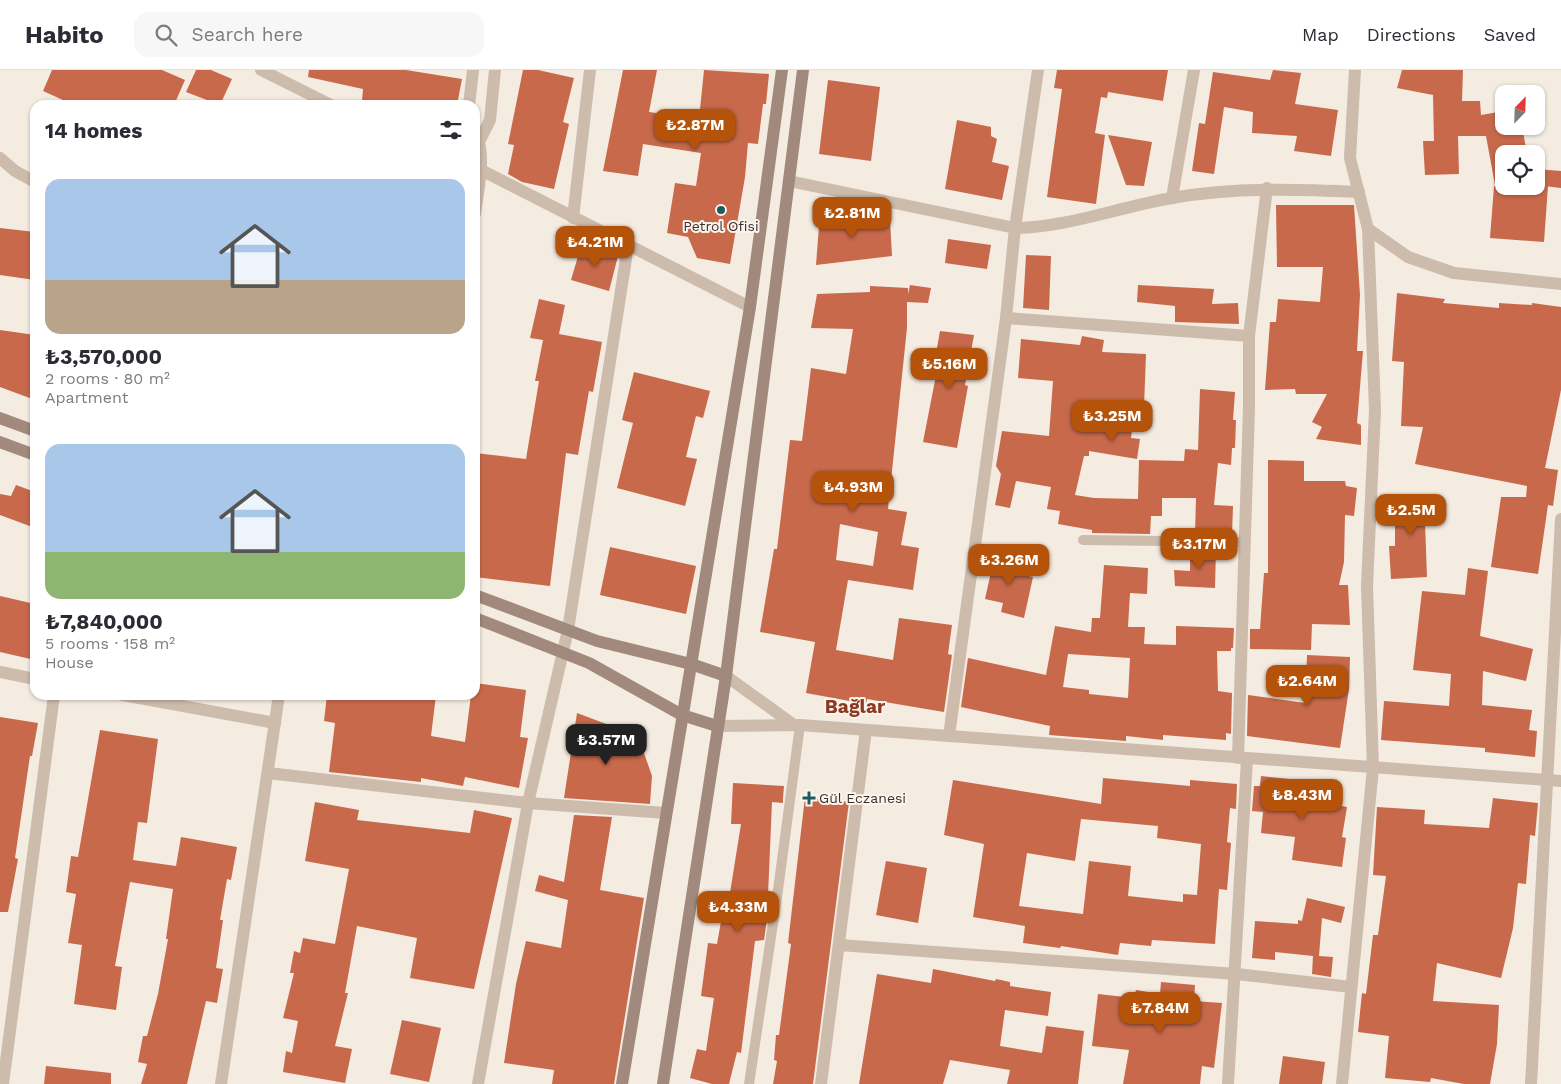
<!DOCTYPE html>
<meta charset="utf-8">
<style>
body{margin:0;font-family:"Work Sans",sans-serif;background:#f7f7f7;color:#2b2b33;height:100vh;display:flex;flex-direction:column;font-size:19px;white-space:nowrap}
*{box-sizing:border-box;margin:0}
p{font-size:16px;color:#7c7c81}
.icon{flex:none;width:28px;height:28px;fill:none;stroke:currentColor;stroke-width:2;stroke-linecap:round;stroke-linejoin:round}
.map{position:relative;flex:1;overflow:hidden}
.side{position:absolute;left:30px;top:30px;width:450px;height:600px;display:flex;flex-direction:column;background:#fff;border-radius:15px;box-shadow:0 1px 4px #0004}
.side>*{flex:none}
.needle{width:32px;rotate:23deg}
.buttons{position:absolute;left:1495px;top:15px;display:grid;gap:10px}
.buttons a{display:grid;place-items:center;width:50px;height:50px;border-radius:10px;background:#fff;box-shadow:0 1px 4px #0004;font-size:25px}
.price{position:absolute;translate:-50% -42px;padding:0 11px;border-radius:10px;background:#b45309;color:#fff;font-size:16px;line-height:32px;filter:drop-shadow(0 1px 2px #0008)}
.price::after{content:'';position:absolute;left:50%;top:30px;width:15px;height:11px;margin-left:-8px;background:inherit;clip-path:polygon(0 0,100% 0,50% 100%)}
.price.on{background:#222;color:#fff}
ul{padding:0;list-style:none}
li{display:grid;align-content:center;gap:10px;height:265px;padding:0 15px}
li span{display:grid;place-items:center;height:155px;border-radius:15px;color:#555}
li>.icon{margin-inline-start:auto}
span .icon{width:90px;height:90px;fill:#fffc;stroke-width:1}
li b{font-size:21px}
h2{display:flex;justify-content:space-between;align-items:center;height:60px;padding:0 15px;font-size:21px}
header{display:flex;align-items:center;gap:30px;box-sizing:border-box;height:70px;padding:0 25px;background:#fff;border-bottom:1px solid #e1e1e2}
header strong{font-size:24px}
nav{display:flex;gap:28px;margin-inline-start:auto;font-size:18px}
.search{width:350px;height:45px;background:#f7f7f7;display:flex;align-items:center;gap:12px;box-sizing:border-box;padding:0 18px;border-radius:15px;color:#7c7c81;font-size:19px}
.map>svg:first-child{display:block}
.building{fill:#c8694b;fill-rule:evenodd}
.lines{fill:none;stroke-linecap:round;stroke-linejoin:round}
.lane{stroke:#cdbbac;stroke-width:10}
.street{stroke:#cdbbac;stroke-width:12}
.secondary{stroke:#a18a7d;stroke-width:12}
.poi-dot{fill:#1f5a5e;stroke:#fbf5ee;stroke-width:2}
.labels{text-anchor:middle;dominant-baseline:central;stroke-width:4;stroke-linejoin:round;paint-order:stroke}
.poi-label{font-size:14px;fill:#3b302b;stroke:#fbf5ee}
.district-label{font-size:19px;font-weight:bold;fill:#8c3b22;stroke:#fbf5ee}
</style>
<header>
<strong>Habito</strong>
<div class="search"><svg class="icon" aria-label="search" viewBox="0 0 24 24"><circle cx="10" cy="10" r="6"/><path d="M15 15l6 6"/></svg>Search here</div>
<nav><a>Map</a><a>Directions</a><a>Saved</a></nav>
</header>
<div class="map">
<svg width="1561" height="1014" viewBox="0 0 1561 1014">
<rect width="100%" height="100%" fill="#f4ebe1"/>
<g class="building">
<polygon points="52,0 162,0 185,10 174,35 102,35 90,30 87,35 74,35 43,21"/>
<polygon points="196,0 211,0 232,9 220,35 186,22"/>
<polygon points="309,0 406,0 462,9 457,35 394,35 362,31 363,19 308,7"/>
<polygon points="523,0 538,0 574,8 563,52 569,54 554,119 522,112 508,104 514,75 508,74"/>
<polygon points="623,0 657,0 649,42 699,49 704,0 769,4 766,34 763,34 758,74 748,73 745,107 730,194 697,188 688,167 667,163 675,113 696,116 701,83 643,74 638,106 603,101"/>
<polygon points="1057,0 1168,0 1163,31 1108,22 1107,28 1101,27 1095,63 1105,65 1096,134 1047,127 1062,19 1054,18"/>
<polygon points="1273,0 1301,3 1295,34 1338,40 1331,86 1294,81 1297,66 1252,63 1253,42 1224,37 1214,104 1192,101 1199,53 1205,54 1213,2 1270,10"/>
<polygon points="1402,0 1463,0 1462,31 1480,31 1481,45 1504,41 1504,56 1522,56 1527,84 1504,84 1504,115 1495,115 1486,66 1458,66 1459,104 1425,105 1423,71 1434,71 1433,25 1397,18"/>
<polygon points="828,10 880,17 871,91 819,84"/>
<polygon points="957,50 991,57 991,66 997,69 992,92 1009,96 1002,130 945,119"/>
<polygon points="1108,65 1152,72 1144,116 1126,115"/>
<polygon points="1536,99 1561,101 1561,118 1536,115"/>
<polygon points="1494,116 1548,116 1544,172 1490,168"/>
<polygon points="1276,135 1354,135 1360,225 1357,281 1363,281 1357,353 1361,355 1361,375 1316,369 1322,357 1312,352 1327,324 1296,324 1295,319 1265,320 1270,252 1276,252 1278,229 1320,232 1323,197 1277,197"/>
<polygon points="820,143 890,150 892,186 816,195"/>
<polygon points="0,158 35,162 35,210 0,205"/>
<polygon points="948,169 991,175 987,199 945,193"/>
<polygon points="581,176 618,186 609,221 571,210"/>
<polygon points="1026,185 1051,186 1049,240 1023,238"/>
<path d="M 910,215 L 931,218 L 928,233 L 907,232 L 907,258 L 888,439 L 907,442 L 901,475 L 919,478 L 913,520 L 848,510 L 836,580 L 893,590 L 899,548 L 952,555 L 948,584 L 952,585 L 944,642 L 867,629 L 866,634 L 806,623 L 815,572 L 760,562 L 774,479 L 777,479 L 790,370 L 802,371 L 811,298 L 846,304 L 853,259 L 811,258 L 817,224 L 870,222 L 870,216 L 908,218 L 908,224 ZM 840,454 L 878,462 L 873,496 L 836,490 Z"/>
<polygon points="1138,215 1214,219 1212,234 1238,233 1239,254 1175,252 1175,236 1137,232"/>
<polygon points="1397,223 1445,229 1443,233 1499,238 1499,233 1532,235 1532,233 1561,237 1561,320 1545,398 1558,400 1553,436 1548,435 1538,504 1491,497 1501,427 1526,427 1527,416 1415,394 1423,357 1401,356 1404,292 1392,291"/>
<polygon points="539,229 565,235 559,264 602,272 593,322 589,321 578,385 566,383 550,516 475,507 475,383 526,389 539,311 535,311 543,270 530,268"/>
<polygon points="0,260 35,265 35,330 0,317"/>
<polygon points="940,261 974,265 965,315 968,316 957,378 923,372 939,290 935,289"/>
<polygon points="1082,266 1104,270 1102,282 1146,284 1144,337 1135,337 1131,368 1140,369 1137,389 1089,381 1089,386 1084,386 1075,425 1094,428 1138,429 1139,390 1184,391 1185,379 1198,380 1200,319 1235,322 1233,350 1236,350 1235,378 1232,378 1231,395 1218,393 1214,435 1233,436 1232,465 1195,465 1196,428 1162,428 1162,446 1151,446 1150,464 1092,463 1092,460 1058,454 1060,441 1047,439 1051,417 1016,411 1010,438 995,435 1001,404 996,396 1002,361 1049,366 1053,311 1018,308 1021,269 1080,275"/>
<polygon points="634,302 710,321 703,348 696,346 686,387 697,389 685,436 617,418 633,353 622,350"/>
<polygon points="1268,390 1304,391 1304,411 1345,411 1346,416 1357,418 1354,446 1345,445 1344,492 1339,515 1348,515 1350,555 1312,554 1311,580 1250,579 1250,559 1260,559 1264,503 1268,503"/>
<polygon points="16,415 35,422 35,458 0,445 0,424 11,426"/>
<polygon points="1395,425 1435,426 1434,454 1425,453 1427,507 1391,509 1389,476 1395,476"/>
<polygon points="610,477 696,496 686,544 600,525"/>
<polygon points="1195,478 1216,479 1215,518 1175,516 1174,500 1190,501 1190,486 1194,486"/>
<polygon points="995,484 1022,491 1019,504 1033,507 1024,548 1001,542 1003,533 985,529"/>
<path d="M 1104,495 L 1148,498 L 1147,524 L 1130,523 L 1128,557 L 1145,557 L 1144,574 L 1176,575 L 1176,556 L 1234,558 L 1233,578 L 1231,578 L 1231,581 L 1217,581 L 1218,621 L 1232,623 L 1231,664 L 1226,663 L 1226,670 L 1163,665 L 1163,670 L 1126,666 L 1126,671 L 1049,665 L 1050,656 L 961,637 L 968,588 L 1046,605 L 1055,556 L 1091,562 L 1092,548 L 1100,548 ZM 1068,584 L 1130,588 L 1128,628 L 1089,624 L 1089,620 L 1063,617 Z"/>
<polygon points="1468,498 1488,501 1480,566 1533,579 1526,611 1483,601 1482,635 1532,640 1529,660 1537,661 1535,687 1485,682 1485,678 1381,670 1384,631 1449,636 1451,604 1413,600 1422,521 1465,525"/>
<polygon points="0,526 35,534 35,590 0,582"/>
<polygon points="1307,585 1350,587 1349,619 1340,678 1247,666 1248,625 1305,633"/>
<polygon points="475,613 526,620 520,667 528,668 519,718 465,707 463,716 421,708 421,712 329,702 335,653 324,651 327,625 436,625 431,666 465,672 471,625 475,625"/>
<polygon points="577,643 617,658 644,683 652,706 650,734 564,728"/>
<polygon points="0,647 38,653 32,686 30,686 15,788 18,789 8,842 0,842"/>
<polygon points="100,660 158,669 147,753 138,752 133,790 176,796 181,767 237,777 231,810 227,809 220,850 223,850 216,898 223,899 217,933 206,931 187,1014 141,1014 147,994 138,992 143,966 147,966 158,924 168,869 166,869 173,819 130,812 115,896 122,897 116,940 74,934 82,875 68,873 76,824 66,822 71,786 78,787"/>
<polygon points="1261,706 1300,710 1298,727 1347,737 1342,767 1346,768 1342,797 1292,790 1295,767 1261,763 1263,742 1252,741 1254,716 1260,716"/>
<path d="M 1103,708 L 1190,716 L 1190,710 L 1237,714 L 1236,739 L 1230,738 L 1227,772 L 1231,773 L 1227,820 L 1219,819 L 1215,874 L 1152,870 L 1151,876 L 1120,873 L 1118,885 L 1061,876 L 1060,878 L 1023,873 L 1025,856 L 973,847 L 984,774 L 944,765 L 953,710 L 1101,734 ZM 1081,749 L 1158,756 L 1157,768 L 1201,774 L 1197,825 L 1183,824 L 1183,832 L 1128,826 L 1131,796 L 1089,791 L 1083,844 L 1019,836 L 1027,783 L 1075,791 Z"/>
<polygon points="733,713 784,716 783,728 783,733 772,732 767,849 764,870 755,871 741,983 737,982 729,1014 712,1014 690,1008 697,979 706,981 714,928 701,926 708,873 717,874 725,829 729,829 741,754 731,754"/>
<polygon points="805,727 849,732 813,1014 773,1014 777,991 774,990 776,965 779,965 791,874 788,873"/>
<polygon points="1493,728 1538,733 1535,766 1530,765 1526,814 1518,813 1513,858 1501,908 1437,893 1433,931 1499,935 1497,974 1490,1014 1464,1014 1431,1008 1430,1012 1385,1008 1389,966 1358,962 1362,923 1366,924 1373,865 1378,865 1386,806 1373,805 1377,737 1425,740 1424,754 1489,758"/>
<polygon points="315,732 359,740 357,750 470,763 474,740 512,748 474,919 410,908 417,868 357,856 345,923 348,923 335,976 352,979 345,1013 283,1002 286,981 292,983 298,951 283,948 294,903 290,903 294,881 300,883 303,868 335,874 349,799 305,791"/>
<polygon points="574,745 612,747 600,820 644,828 614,1014 552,1014 554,1000 504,993 516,914 526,871 561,878 568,830 535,821 539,805 564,812"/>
<polygon points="886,791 927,798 918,853 876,845"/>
<polygon points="1307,828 1345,837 1341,853 1322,848 1319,886 1333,887 1331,907 1312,904 1313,886 1275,882 1275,890 1252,888 1255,851 1298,854 1298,850 1302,851"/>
<polygon points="933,899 995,911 996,909 1010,912 1010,916 1051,922 1048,946 1005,940 1000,976 1042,983 1046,956 1084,961 1078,1014 1007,1014 1010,1000 950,990 943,1014 859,1014 877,904 931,913"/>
<polygon points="1161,912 1195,915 1194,931 1222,933 1214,998 1202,996 1200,1014 1123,1014 1129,980 1092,976 1098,924 1134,928 1136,920 1160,924"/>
<polygon points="402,950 441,958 429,1012 390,1004"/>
<polygon points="1283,986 1325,992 1322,1014 1279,1014"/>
<polygon points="46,996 111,1003 111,1014 44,1014"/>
</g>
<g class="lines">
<g class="lane">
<polyline points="1083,470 1244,472"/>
<polyline points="749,1014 778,820 800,655"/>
</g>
<g class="street">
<polyline points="261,0 331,35"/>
<polyline points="469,35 473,0"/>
<path d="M 475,61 C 487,85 478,119 475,144"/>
<polyline points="480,70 490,50 495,0"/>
<polyline points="0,88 15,101 35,112"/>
<polyline points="475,97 750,237"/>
<path d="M 789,111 L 1015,158 C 1069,157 1119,137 1172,128 C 1234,117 1297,119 1359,122"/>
<polyline points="1172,128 1194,0"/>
<polyline points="573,148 590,0"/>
<polyline points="1368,159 1408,187 1454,203 1561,214"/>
<polyline points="1006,248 1249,266"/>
<polyline points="0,602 35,609"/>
<polyline points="726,606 794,655"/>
<polyline points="123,625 275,653"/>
<polyline points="717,656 800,655 1561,711"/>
<polyline points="949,666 1006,248 1015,158 1038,0"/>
<polyline points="1238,688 1249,337 1249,266 1267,118"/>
<polyline points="268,703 528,733 666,743"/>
<polyline points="839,875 1236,904 1351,917"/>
<polyline points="3,1014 54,625"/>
<polyline points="221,1014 279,625"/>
<polyline points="478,1014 528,733 568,560 628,176"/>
<polyline points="821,1014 866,660"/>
<polyline points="1228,1014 1247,689"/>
<polyline points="1342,1014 1373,698 1367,516 1375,340 1368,159 1350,88 1355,0"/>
<polyline points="1531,1014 1561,449"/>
</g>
<g class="secondary">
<polyline points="0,348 35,361"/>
<polyline points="0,372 35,385"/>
<polyline points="475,525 597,571 691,594 726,606"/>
<polyline points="475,548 589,593 682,645 717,656"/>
<polyline points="622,1014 750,237 782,0"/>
<polyline points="663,1014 726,606 803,0"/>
</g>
</g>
<g class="poi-dot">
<circle cx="721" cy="140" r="5"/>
<path d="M806.5 720.5h5v5h5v5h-5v5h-5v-5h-5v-5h5z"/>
</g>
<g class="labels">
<g class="poi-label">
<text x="721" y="156">Petrol Ofisi</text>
<text x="819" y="728" text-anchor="start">Gül Eczanesi</text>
</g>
<g class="district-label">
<text x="855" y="636">Bağlar</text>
</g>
</g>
</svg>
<div class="buttons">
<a><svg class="needle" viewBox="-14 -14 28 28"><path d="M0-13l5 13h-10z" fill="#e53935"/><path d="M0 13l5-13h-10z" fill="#7c7c81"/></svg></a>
<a><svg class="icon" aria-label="locate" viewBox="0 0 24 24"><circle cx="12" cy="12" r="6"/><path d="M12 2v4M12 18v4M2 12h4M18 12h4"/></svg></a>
</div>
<b class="price" style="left:695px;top:81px">₺2.87M</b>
<b class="price" style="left:852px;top:169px">₺2.81M</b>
<b class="price" style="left:595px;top:198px">₺4.21M</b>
<b class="price" style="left:949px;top:320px">₺5.16M</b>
<b class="price" style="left:1112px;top:372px">₺3.25M</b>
<b class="price" style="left:853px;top:443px">₺4.93M</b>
<b class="price" style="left:1411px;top:466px">₺2.5M</b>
<b class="price" style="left:1199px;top:500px">₺3.17M</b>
<b class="price" style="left:1009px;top:516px">₺3.26M</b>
<b class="price" style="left:1307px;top:637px">₺2.64M</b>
<b class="price on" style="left:606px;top:696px">₺3.57M</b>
<b class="price" style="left:1302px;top:751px">₺8.43M</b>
<b class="price" style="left:738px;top:863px">₺4.33M</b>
<b class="price" style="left:1160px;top:964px">₺7.84M</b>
<section class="side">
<h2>14 homes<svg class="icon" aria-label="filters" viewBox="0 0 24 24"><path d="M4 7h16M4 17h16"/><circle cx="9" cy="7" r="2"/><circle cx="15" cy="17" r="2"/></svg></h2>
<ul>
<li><span style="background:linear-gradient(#a9c7e8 65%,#b9a48a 0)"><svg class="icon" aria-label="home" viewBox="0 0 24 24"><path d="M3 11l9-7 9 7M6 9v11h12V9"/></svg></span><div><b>₺3,570,000</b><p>2 rooms · 80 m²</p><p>Apartment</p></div></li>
<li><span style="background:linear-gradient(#a9c7e8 70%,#8fb573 0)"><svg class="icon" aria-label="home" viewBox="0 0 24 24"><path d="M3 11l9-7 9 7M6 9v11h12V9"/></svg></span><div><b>₺7,840,000</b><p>5 rooms · 158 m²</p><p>House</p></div></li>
</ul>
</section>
</div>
